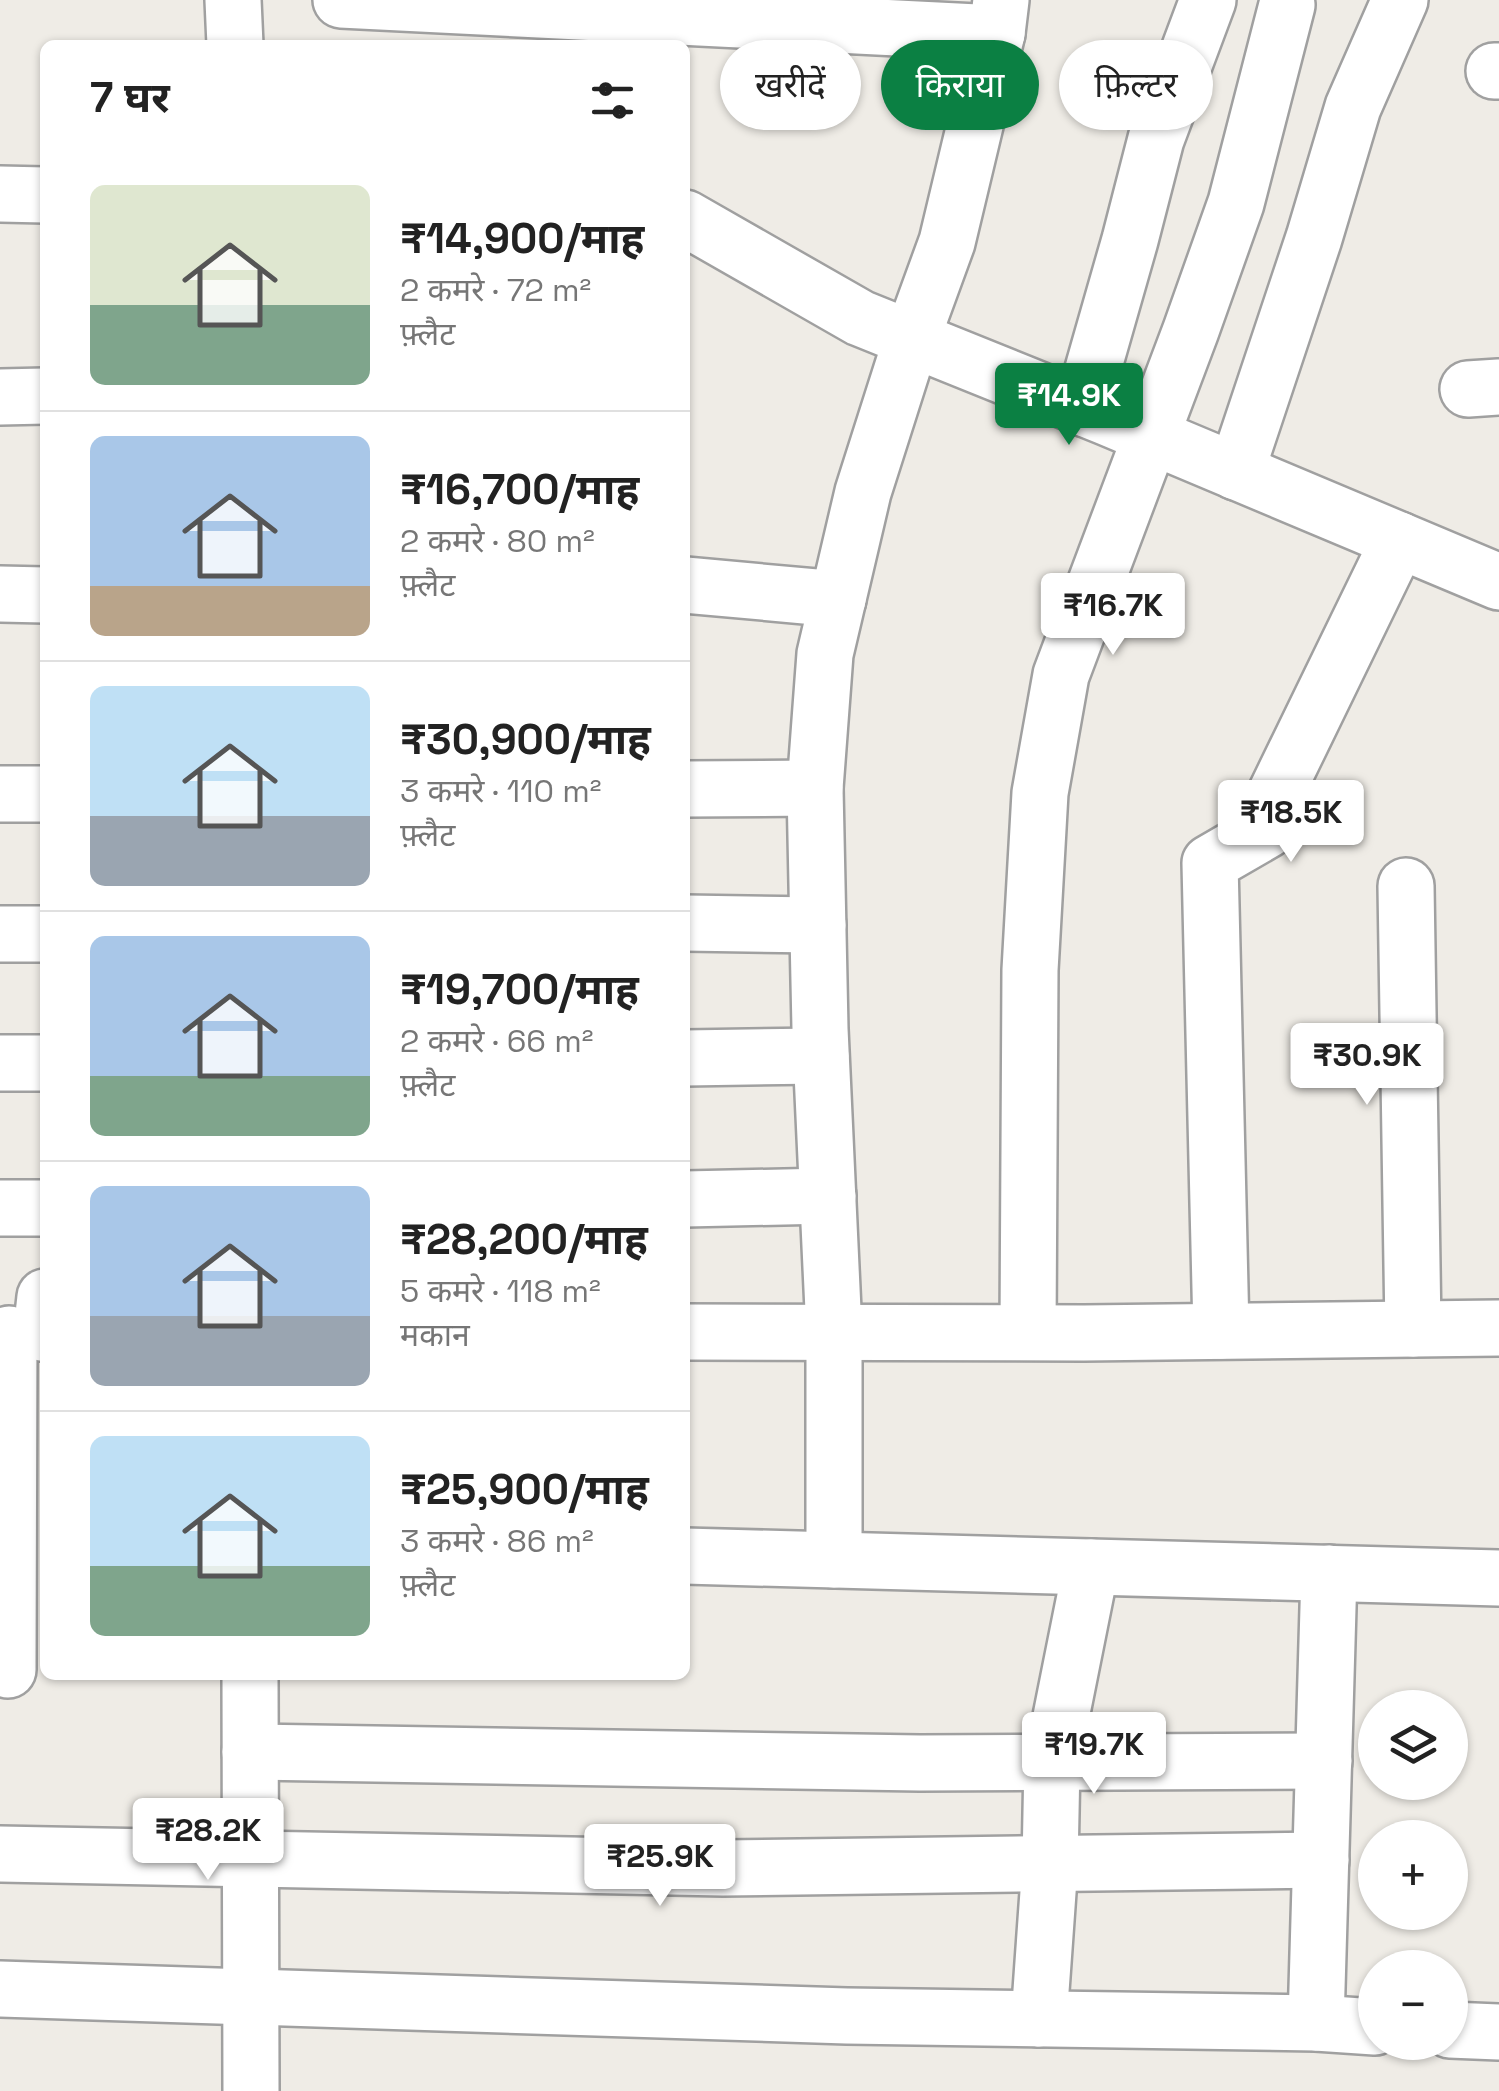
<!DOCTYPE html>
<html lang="hi">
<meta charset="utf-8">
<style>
body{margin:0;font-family:"Space Grotesk","Noto Sans Devanagari",sans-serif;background:#f2f2f2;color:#222;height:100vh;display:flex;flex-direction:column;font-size:38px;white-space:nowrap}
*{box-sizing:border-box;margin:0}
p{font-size:32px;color:#767676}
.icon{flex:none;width:55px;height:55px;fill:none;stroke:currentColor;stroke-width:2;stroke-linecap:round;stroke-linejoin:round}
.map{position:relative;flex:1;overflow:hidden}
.sheet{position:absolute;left:40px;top:40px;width:650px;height:1640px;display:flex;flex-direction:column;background:#fff;border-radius:15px;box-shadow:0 2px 8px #0004}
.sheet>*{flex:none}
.hud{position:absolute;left:720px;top:40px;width:628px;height:90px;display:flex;gap:20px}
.fabs{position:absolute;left:1358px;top:1690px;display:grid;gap:20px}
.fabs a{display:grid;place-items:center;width:110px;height:110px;border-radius:50%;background:#fff;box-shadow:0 2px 8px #0004;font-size:50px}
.price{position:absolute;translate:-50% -85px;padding:0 22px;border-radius:10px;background:#fff;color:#222;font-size:32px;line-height:65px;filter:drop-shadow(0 2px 5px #0008)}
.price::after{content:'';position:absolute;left:50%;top:60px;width:30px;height:22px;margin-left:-15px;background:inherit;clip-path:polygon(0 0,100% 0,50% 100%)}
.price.current{background:#0b8043;color:#fff}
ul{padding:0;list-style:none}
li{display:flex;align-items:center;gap:30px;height:250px;padding:0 50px}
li+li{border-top:2px solid #e0e0e0}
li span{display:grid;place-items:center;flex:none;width:280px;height:200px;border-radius:15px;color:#555}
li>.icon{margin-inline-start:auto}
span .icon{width:120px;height:120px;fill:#fffc;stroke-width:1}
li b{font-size:42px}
h2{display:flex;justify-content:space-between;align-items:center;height:120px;padding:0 50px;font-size:42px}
.pill{padding:0 35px;border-radius:45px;background:#fff;box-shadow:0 2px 8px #0004;font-size:35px;line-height:90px}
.pill.current{background:#0b8043;color:#fff}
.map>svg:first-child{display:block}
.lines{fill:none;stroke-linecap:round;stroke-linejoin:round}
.minor-casing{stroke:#a0a0a0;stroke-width:60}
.minor{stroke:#fff;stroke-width:55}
</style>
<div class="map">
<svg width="1499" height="2091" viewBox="0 0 1499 2091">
<rect width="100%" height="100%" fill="#efece6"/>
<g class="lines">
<g class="minor-casing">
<g id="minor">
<polyline points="233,0 235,45"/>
<polyline points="341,0 997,33"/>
<polyline points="1494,71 1499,71"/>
<polyline points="0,194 45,195"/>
<polyline points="685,218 860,318 1106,417 1499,582"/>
<polyline points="1468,389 1499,387"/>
<polyline points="0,397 45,396"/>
<polyline points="1082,408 1130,240 1156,139 1208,0"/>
<polyline points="1236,472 1314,238 1353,107 1400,0"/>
<polyline points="685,585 838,599"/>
<polyline points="0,594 45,595"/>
<polyline points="685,789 815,788"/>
<polyline points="0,794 45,794"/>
<polyline points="1406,886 1413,1329"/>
<polyline points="685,923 818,925"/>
<polyline points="0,934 45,934"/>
<polyline points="685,1058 821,1056"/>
<polyline points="0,1063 45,1063"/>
<polyline points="685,1199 828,1196"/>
<polyline points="0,1208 45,1208"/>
<polyline points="1221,1331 1210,863 1267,830 1275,795 1399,540"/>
<polyline points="685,1332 1084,1333 1499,1328"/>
<polyline points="1028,1332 1030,970 1040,793 1061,675 1191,330 1236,203 1287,5"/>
<polyline points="41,1333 45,1297"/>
<polyline points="685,1556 1499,1578"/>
<polyline points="834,1560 834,1332 820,1029 815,788 825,654 863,492 912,338 947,242 997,33 1001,0"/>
<polyline points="8,1670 9,1334"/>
<polyline points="250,1675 251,2091"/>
<polyline points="250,1752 920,1763 1324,1761"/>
<polyline points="0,1854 723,1868 1321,1860"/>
<polyline points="0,1989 847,2016 1316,2023 1375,2027"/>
<polyline points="1039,2019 1050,1864 1052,1762 1091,1567"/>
<polyline points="1316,2023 1329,1573"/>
<polyline points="1450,2030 1499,2032"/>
</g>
</g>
<use href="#minor" class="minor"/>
</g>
</svg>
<div class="fabs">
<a><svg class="icon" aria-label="layers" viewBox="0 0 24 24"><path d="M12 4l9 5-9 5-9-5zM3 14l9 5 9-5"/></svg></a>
<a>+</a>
<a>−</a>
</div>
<b class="price current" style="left:1069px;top:448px">₹14.9K</b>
<b class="price" style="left:1113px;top:658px">₹16.7K</b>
<b class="price" style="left:1291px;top:865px">₹18.5K</b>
<b class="price" style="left:1367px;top:1108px">₹30.9K</b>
<b class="price" style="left:1094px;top:1797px">₹19.7K</b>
<b class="price" style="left:208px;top:1883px">₹28.2K</b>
<b class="price" style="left:660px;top:1909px">₹25.9K</b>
<div class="hud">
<a class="pill">खरीदें</a>
<a class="pill current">किराया</a>
<a class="pill">फ़िल्टर</a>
</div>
<section class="sheet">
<h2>7 घर<svg class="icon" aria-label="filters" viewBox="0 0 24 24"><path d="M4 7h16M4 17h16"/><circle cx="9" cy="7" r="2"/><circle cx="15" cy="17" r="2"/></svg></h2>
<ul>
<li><span style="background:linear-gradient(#dfe7d0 60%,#7fa58c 0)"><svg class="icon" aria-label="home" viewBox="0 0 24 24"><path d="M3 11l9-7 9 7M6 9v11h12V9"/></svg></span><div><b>₹14,900/माह</b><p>2 कमरे · 72 m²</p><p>फ़्लैट</p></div></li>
<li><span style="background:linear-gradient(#a9c7e8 75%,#b9a48a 0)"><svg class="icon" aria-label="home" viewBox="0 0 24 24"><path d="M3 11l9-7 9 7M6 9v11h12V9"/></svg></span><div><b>₹16,700/माह</b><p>2 कमरे · 80 m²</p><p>फ़्लैट</p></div></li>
<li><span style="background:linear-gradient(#bfe0f5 65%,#9aa5b1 0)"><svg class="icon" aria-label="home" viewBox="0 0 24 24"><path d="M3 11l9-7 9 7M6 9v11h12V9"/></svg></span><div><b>₹30,900/माह</b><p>3 कमरे · 110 m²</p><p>फ़्लैट</p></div></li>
<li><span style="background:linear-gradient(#a9c7e8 70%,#7fa58c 0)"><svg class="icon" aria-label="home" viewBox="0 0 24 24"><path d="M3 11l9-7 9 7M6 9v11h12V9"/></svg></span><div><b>₹19,700/माह</b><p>2 कमरे · 66 m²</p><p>फ़्लैट</p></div></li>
<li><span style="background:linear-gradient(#a9c7e8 65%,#9aa5b1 0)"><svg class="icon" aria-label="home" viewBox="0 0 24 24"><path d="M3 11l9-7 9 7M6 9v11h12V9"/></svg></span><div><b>₹28,200/माह</b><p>5 कमरे · 118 m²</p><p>मकान</p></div></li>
<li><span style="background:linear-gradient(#bfe0f5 65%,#7fa58c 0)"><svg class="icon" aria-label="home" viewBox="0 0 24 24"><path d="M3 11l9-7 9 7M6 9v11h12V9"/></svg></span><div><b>₹25,900/माह</b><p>3 कमरे · 86 m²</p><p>फ़्लैट</p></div></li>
</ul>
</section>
</div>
